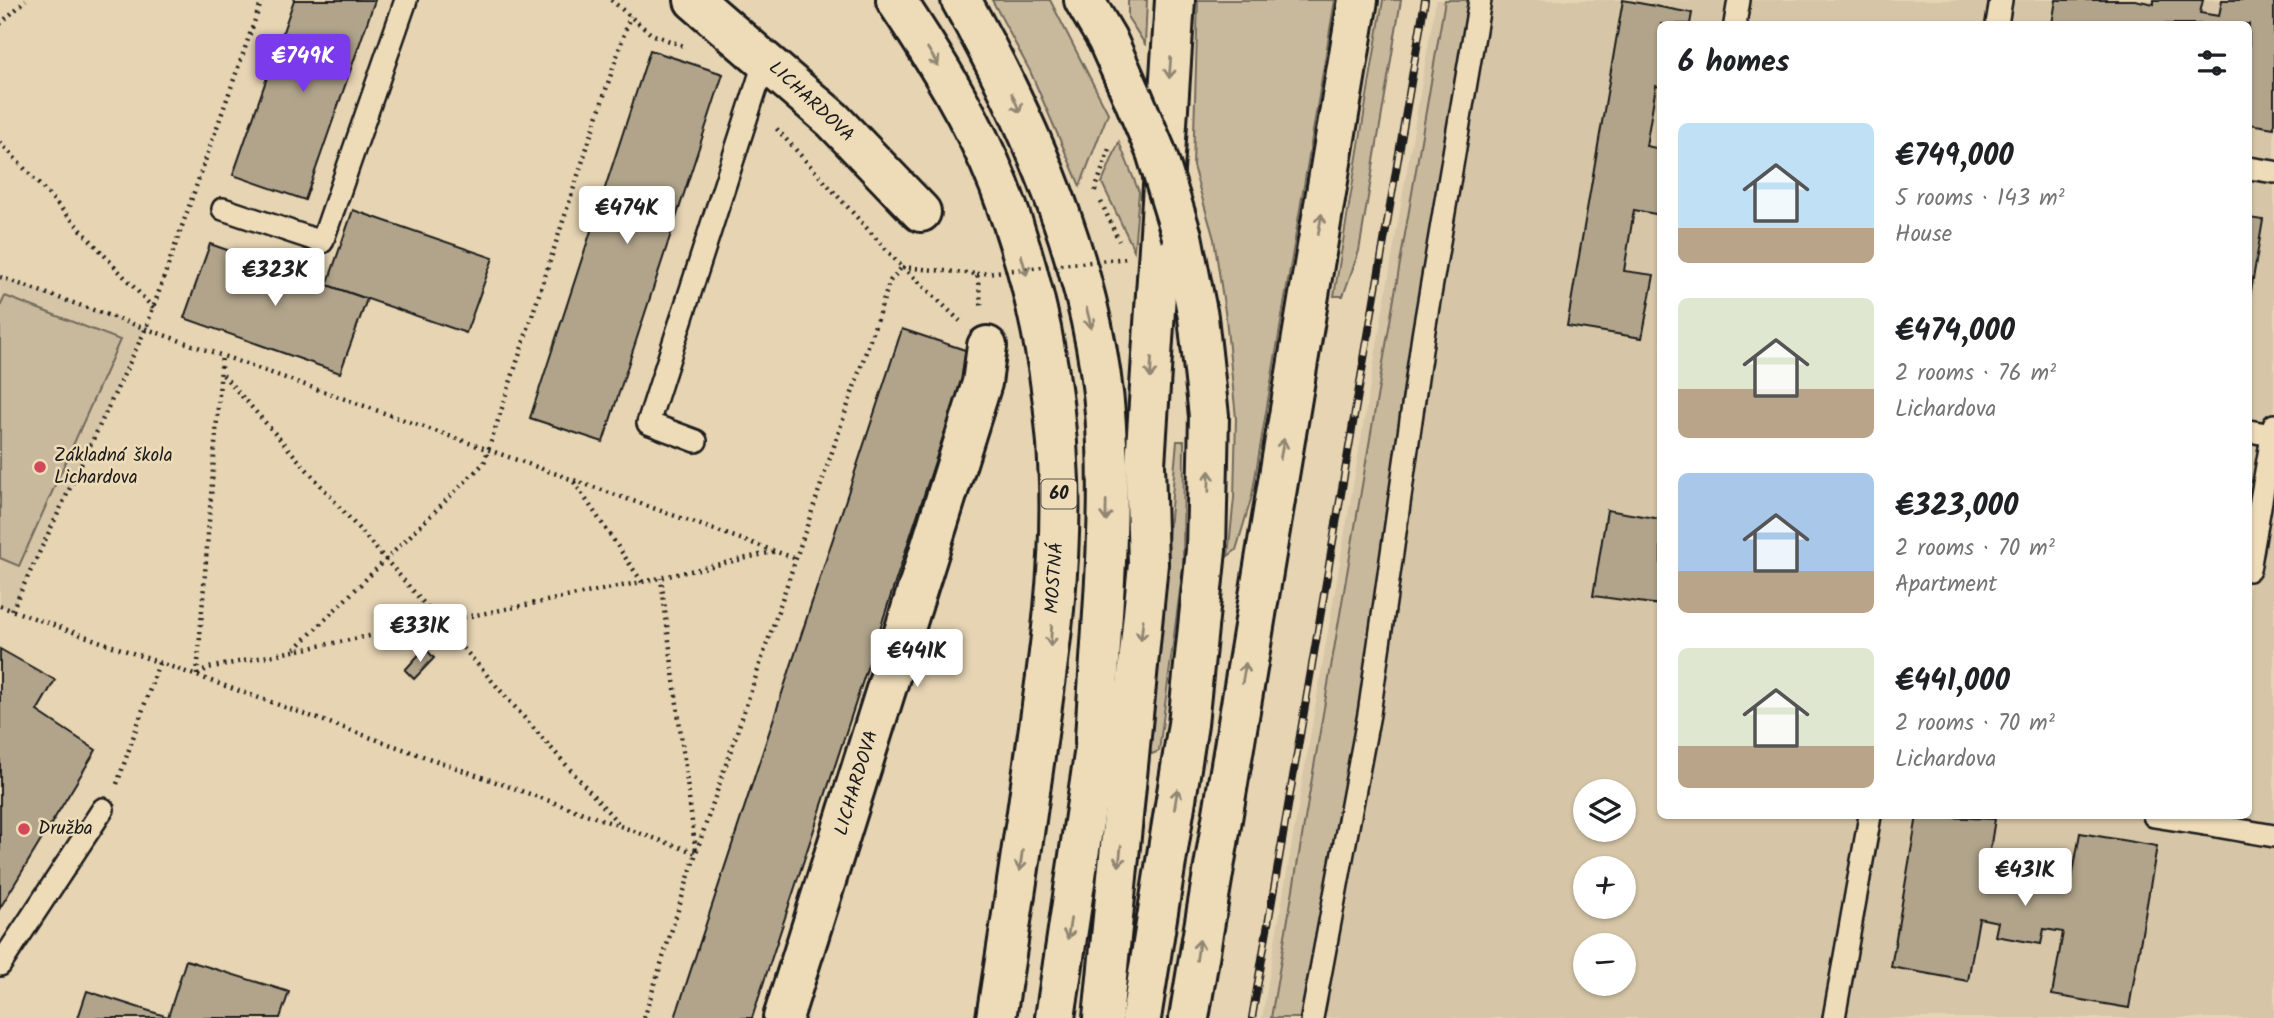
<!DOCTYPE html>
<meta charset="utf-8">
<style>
body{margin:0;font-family:Kalam,sans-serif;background:#f6f6f6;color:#202124;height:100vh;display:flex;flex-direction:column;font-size:26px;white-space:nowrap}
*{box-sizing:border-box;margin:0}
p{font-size:23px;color:#757577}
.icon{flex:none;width:38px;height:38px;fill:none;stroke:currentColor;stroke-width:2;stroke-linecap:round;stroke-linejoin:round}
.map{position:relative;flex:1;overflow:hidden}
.panel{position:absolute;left:1657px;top:21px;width:595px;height:798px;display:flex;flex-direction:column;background:#fff;border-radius:10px;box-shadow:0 2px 5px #0004}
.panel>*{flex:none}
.controls{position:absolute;left:1573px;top:779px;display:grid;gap:14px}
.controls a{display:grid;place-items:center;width:63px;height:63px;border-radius:50%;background:#fff;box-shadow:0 2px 5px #0004;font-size:35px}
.price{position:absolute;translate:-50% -60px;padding:0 16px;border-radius:7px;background:#fff;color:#222;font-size:23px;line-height:46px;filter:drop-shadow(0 2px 4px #0008)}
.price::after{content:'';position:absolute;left:50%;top:42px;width:21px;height:16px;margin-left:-10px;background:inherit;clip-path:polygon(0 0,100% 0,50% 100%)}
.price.active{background:#7c3aed;color:#fff}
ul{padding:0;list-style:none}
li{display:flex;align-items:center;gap:21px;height:175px;padding:0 21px}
li span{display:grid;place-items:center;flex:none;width:196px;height:140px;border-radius:10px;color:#555}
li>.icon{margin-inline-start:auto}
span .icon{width:84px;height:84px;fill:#fffc;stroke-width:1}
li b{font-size:30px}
h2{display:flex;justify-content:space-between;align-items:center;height:84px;padding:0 21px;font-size:30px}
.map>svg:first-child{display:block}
.built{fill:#d6c6a7;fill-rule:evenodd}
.green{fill:#c8b99d;stroke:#726a5c;stroke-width:2}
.building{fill:#b1a48b;stroke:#1c1c1c;stroke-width:2}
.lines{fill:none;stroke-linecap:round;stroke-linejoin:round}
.service-casing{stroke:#1c1c1c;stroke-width:26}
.minor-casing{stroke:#1c1c1c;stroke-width:44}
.primary-casing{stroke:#1c1c1c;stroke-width:44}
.path{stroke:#1c1c1c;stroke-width:4.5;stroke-dasharray:2 5;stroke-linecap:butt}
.service{stroke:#eedcb9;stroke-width:21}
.minor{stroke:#eedcb9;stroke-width:38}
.primary{stroke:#eedcb9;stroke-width:38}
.rail-casing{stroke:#1c1c1c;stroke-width:8}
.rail{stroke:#eedcb9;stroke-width:5;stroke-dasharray:16;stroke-linecap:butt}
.primary-bridge-casing{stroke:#1c1c1c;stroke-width:44;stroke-linecap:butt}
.path-bridge{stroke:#1c1c1c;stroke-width:4.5;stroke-dasharray:2 5;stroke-linecap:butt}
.primary-bridge{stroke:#eedcb9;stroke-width:38}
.oneway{stroke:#908672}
.poi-dot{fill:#d1495b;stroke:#eedcb9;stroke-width:2.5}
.labels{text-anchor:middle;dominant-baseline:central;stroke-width:5;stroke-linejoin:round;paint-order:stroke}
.shield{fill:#eedcb9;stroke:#5b564b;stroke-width:2}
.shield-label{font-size:18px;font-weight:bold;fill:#1c1c1c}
.street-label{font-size:19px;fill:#1c1c1c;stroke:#eedcb9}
.poi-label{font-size:19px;fill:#1c1c1c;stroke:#eedcb9;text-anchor:start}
</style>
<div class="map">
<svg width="2274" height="1018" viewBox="0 0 2274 1018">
<rect width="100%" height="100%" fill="#e6d4b3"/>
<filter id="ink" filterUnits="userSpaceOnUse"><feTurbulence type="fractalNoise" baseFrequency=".0143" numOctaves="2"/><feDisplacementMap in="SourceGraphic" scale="14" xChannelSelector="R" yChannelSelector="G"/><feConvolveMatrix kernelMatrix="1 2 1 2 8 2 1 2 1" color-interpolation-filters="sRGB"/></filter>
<g filter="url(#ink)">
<g class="built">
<path d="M 1436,0 L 2274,0 L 2274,1018 L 1262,1018 ZM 1661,24 L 2249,24 L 2249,816 L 1661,816 ZM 1586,791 L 1624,791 L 1624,830 L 1586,830 ZM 1586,868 L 1624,868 L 1624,906 L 1586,906 ZM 1586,945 L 1624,945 L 1624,984 L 1586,984 Z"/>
<polygon points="0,277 146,328 12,610 0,606"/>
</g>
<g class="green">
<polygon points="992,0 1050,0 1108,113 1080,186 1030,71"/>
<polygon points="1128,0 1147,0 1145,44 1128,18"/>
<polygon points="1198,0 1335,0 1252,496 1236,550 1228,556 1234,498 1236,418 1226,318 1214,239 1193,166"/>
<polygon points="1383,0 1401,0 1359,251 1343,296 1334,296"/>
<polygon points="1445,0 1471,0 1378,609 1304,1018 1271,1018"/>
<polygon points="1119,142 1139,192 1134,250 1102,183"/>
<polygon points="5,296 120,340 19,566 0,558 0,307"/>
<polygon points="1177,441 1184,441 1183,567 1159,751 1152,754 1149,749"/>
</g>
<g class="building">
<polygon points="294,0 375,0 305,200 233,175"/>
<polygon points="1623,0 1692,13 1690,24 1661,24 1661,87 1656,86 1646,146 1661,149 1661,215 1634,210 1624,271 1654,275 1642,338 1567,326"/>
<polygon points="2056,0 2135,0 2154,4 2154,0 2203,0 2200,13 2219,16 2222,0 2274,0 2274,128 2249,124 2249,24 2052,24"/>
<polygon points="650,50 723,74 603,442 530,418"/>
<polygon points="353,210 493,258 466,333 327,285"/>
<polygon points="2249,218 2263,220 2249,303"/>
<polygon points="210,244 367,299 340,373 184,318"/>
<polygon points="902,329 971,352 752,1018 675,1018"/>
<polygon points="1607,510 1661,519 1661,605 1593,596"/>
<polygon points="425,648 434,658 414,679 405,670"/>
<polygon points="0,649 55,680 37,711 96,750 0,908"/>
<polygon points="1917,816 1995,819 1985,881 2004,884 2007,869 2053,877 2050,892 2069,896 2080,833 2157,846 2129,1008 2052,995 2063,932 2044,929 2041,944 1995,936 1998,922 1979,918 1968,981 1891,967"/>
<polygon points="186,960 289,992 280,1018 78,1018 87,991 168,1017"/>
</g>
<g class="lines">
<g class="service-casing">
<g id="service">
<polyline points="1735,24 1739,0"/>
<polyline points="1997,24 2001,0"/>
<polyline points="2249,168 2274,172"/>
<polyline points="223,209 322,242 406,0"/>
<polyline points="2249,431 2272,435"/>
<polyline points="696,441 648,423 765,60"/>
<polyline points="2249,570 2274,425"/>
<polyline points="2154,816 2205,824"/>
<polyline points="2206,816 2205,824 2274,836"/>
<polyline points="0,965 103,809"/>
<polyline points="1312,1018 1369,714 1423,336 1480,0"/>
<polyline points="1834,1018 1870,816"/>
</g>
</g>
<g class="minor-casing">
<g id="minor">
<polyline points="694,0 833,120 921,212"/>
<polyline points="783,1018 982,383 987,346"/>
</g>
</g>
<g class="primary-casing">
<g id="primary">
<path d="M 896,0 C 935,59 973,119 999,185 C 1035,278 1056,381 1059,481 C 1062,565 1050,651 1038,734 C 1025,829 1011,924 996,1018"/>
<path d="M 961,0 C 1037,136 1101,286 1107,444 C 1111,542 1100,642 1095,740"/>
<polyline points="1084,0 1107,39 1132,95"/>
<polyline points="1055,1018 1100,714"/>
<polyline points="1103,1018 1148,564 1145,464 1175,0"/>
<polyline points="1141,1018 1188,724 1206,550 1209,416 1198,317 1182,236"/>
<polyline points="1189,1018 1358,0"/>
</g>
</g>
<g class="path">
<polyline points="611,0 651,34 686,47"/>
<polyline points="0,24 26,0"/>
<polyline points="0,142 153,308"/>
<polyline points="1095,191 1110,146"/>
<polyline points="1101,202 1119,241"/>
<polyline points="902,267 977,274 982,310"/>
<polyline points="903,267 960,321"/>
<polyline points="0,277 794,558"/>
<path d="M 223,375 C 356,524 485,675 619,824"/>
<polyline points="574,482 642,582"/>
<polyline points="0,606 696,853 661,578"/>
<polyline points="12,610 146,328 262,0"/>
<polyline points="295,649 484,463 630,16"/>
<polyline points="197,675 222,355"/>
<polyline points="198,675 208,668 642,582 777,551"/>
<polyline points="117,784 159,663"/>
<polyline points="644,1018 696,853 890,281 902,267 775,127"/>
</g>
<use href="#service" class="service"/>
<use href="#minor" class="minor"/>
<use href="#primary" class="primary"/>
<g class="rail-casing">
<polyline id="rail" points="1252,1018 1425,0"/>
</g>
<use href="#rail" class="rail"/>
<g class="primary-bridge-casing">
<polyline id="primary-bridge" points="1132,95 1156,152 1182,236"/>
</g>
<polyline class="path-bridge" points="977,274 1127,258"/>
<use href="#primary-bridge" class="primary-bridge"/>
</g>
<defs><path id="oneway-shaft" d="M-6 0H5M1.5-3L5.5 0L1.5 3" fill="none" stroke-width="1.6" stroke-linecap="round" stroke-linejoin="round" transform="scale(1.75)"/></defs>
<g class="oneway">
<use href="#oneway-shaft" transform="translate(933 57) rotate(59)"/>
<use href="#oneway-shaft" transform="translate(1170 68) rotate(94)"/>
<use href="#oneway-shaft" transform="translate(1016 103) rotate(66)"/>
<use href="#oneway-shaft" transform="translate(1320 224) rotate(-80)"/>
<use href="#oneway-shaft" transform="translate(1024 265) rotate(75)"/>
<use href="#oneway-shaft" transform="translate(1089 318) rotate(76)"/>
<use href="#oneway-shaft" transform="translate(1151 368) rotate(93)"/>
<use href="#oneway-shaft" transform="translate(1282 449) rotate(-80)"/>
<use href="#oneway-shaft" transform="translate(1209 481) rotate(-89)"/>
<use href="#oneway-shaft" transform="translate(1106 511) rotate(91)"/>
<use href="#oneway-shaft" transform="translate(1142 630) rotate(96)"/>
<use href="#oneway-shaft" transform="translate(1051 636) rotate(94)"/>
<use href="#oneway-shaft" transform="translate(1244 673) rotate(-80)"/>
<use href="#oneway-shaft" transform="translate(1176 799) rotate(-81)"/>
<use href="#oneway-shaft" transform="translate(1120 856) rotate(96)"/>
<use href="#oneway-shaft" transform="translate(1021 861) rotate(98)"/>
<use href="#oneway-shaft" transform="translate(1069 929) rotate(99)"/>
<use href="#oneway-shaft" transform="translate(1198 950) rotate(-82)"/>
</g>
</g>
<g class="poi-dot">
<circle cx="40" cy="467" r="7"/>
<circle cx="24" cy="829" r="7"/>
</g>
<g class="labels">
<rect class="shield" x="1041.5" y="479.5" width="35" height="29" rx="5"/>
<g class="shield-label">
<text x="1059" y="494">60</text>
</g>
<g class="street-label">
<text transform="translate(811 102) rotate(43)">LICHARDOVA</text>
<text transform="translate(1055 578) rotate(-86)">MOSTNÁ</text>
<text transform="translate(857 783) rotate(-73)">LICHARDOVA</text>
</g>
<g class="poi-label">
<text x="54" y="456">Základná škola<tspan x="54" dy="22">Lichardova</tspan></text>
<text x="38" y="829">Družba</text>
</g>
</g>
</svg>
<div class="controls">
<a><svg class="icon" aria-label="layers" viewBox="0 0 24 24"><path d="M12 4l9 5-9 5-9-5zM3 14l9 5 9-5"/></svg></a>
<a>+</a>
<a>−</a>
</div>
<b class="price active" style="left:303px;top:94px">€749K</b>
<b class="price" style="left:627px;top:246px">€474K</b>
<b class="price" style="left:275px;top:308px">€323K</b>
<b class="price" style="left:420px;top:664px">€331K</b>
<b class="price" style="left:917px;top:689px">€441K</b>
<b class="price" style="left:2025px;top:908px">€431K</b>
<section class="panel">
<h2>6 homes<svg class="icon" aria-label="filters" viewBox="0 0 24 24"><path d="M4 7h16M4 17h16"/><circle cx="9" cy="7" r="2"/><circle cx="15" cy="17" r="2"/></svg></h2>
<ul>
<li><span style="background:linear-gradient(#bfe0f5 75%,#b9a48a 0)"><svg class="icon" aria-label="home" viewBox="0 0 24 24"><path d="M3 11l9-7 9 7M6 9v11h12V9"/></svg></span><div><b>€749,000</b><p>5 rooms · 143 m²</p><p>House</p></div></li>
<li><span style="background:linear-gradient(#dfe7d0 65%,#b9a48a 0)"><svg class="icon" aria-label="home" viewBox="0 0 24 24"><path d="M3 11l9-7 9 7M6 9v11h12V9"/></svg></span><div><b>€474,000</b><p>2 rooms · 76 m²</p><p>Lichardova</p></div></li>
<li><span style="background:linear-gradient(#a9c7e8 70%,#b9a48a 0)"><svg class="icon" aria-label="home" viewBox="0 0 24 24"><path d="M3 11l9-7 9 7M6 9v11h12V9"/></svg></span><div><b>€323,000</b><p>2 rooms · 70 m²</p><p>Apartment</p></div></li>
<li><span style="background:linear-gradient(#dfe7d0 70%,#b9a48a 0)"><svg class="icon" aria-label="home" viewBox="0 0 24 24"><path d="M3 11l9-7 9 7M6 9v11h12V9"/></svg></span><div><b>€441,000</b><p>2 rooms · 70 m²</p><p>Lichardova</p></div></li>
</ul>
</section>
</div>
